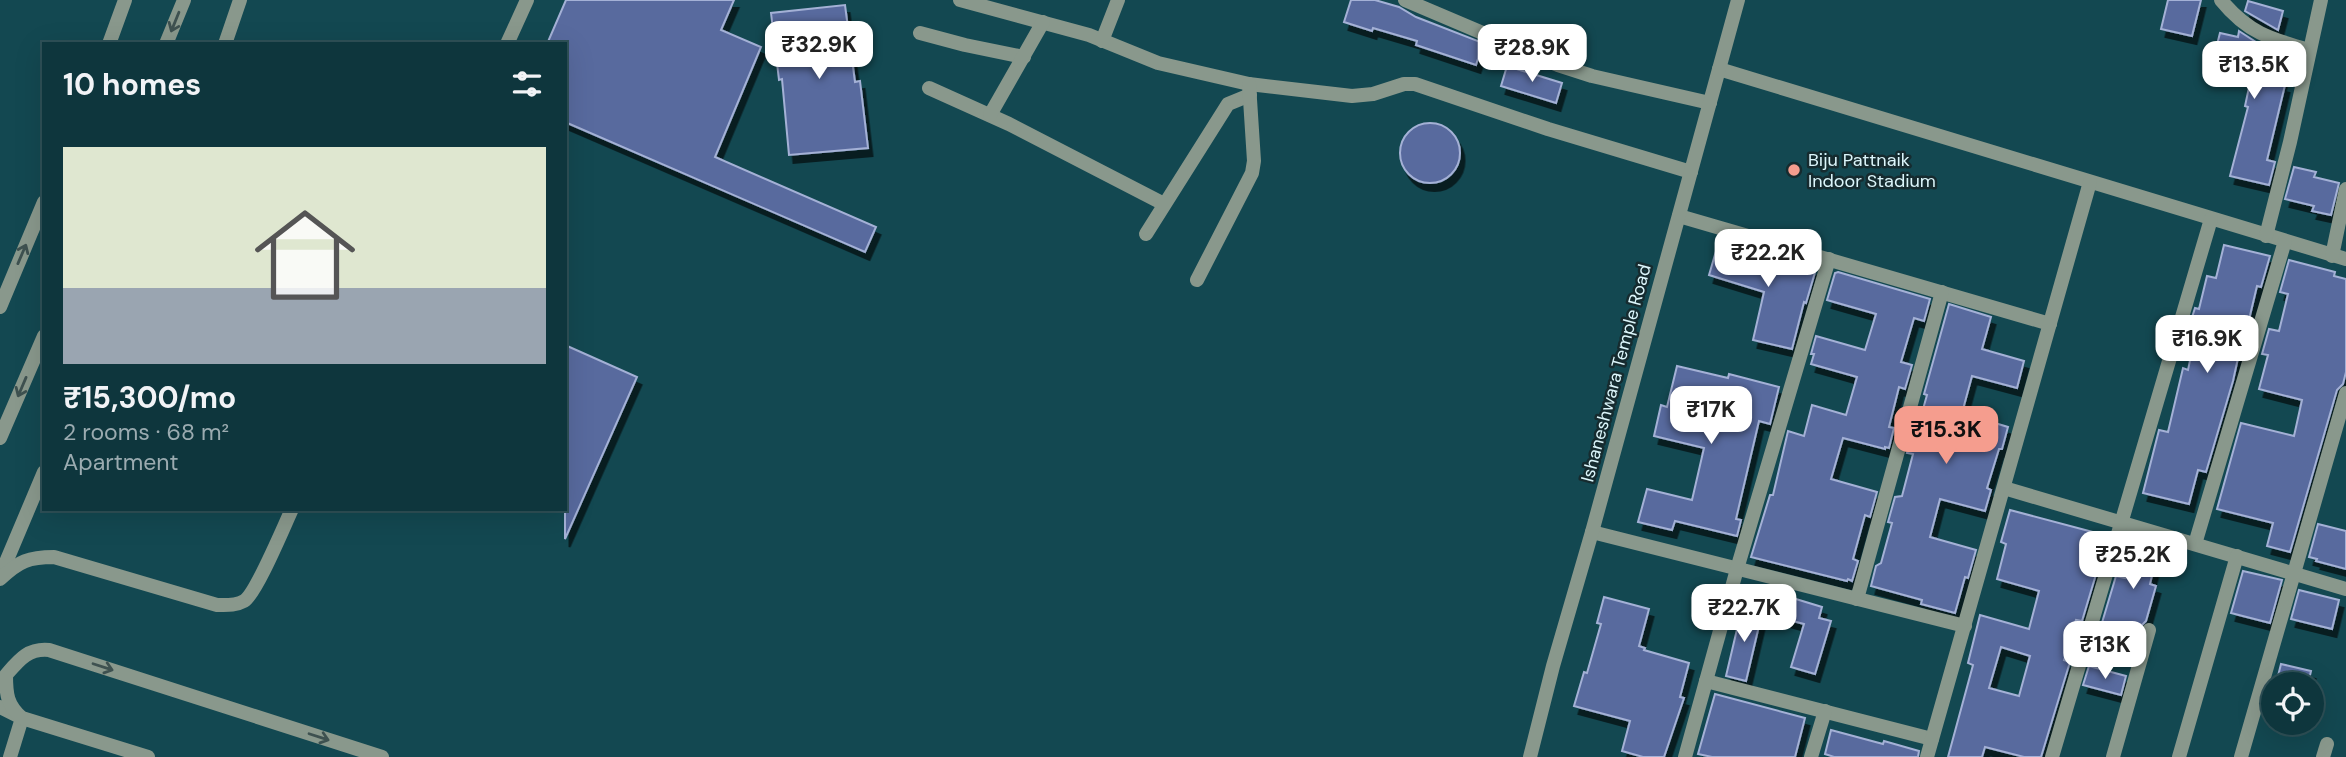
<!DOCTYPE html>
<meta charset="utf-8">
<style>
body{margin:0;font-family:"DM Sans",sans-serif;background:#1c4148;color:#f1f3f6;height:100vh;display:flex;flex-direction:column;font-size:26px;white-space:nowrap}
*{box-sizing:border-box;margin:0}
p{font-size:23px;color:#9babb0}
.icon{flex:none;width:38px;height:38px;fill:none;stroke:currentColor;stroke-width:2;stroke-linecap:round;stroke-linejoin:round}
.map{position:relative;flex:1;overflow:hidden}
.details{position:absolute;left:42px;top:42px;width:525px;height:469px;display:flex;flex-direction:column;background:#0e363d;border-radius:0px;box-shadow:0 7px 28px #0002,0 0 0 2px #2e5057}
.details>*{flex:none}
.tools{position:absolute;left:2261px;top:672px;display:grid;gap:14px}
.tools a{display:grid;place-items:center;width:63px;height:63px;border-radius:50%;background:#0e363d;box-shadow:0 7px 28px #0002,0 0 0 2px #2e5057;font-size:35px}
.price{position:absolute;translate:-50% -60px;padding:0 16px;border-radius:14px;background:#fff;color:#222;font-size:23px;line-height:46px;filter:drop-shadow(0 2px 4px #0008)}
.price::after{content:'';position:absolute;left:50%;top:42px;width:21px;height:16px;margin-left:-10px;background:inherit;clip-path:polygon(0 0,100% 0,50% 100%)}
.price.active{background:#f59d8e;color:#111}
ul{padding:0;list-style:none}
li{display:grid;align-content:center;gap:14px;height:371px;padding:0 21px}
li span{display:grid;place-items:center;height:217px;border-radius:0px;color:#555}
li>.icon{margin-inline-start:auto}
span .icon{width:126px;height:126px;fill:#fffc;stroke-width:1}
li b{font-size:30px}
h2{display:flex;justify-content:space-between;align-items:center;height:84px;padding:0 21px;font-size:30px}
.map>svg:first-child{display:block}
.building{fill:#596a9e;stroke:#a4b1d6;stroke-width:2;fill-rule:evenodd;filter:url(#shadow)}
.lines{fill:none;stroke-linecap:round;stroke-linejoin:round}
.minor{stroke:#89988c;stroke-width:14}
.tertiary{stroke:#89988c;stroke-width:14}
.oneway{stroke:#3e5150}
.poi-dot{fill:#f59d8e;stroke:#162b2f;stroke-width:2.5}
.labels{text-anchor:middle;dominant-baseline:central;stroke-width:5;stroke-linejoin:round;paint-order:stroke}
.poi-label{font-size:18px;fill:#dcf6fb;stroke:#162b2f;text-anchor:start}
.street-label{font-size:18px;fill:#dcf6fb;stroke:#162b2f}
</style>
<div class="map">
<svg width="2346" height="757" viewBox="0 0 2346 757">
<defs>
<filter id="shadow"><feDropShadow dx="4.5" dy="8" stdDeviation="0" flood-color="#0009"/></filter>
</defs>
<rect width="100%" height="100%" fill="#134851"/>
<g class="building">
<polygon points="566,0 734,0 721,30 761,47 715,157 876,227 865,252 565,122 565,44 547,44"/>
<polygon points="1351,0 1375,0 1399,7 1416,17 1483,43 1476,65 1416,45 1417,41 1373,28 1372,31 1344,22"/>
<polygon points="2168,0 2201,0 2192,36 2161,29"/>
<polygon points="2248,1 2283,11 2278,30 2245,11"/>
<polygon points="845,5 855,82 860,81 868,148 789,155 782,79 779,80 771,13"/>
<polygon points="2239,31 2256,42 2289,54 2281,84 2285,85 2267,160 2275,162 2269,185 2230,176 2248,107 2245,106 2251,78 2211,68 2220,33 2238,37"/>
<polygon points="1507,66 1562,83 1556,103 1501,86"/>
<circle cx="1430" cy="153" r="30"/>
<polygon points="2294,167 2316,172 2314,177 2339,183 2331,215 2312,211 2314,206 2285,199"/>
<polygon points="1719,241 1763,253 1763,255 1816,269 1806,303 1804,302 1792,349 1753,340 1764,292 1709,275"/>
<polygon points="2224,245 2270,256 2261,287 2257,286 2248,324 2250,324 2243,349 2240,349 2233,381 2206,472 2198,470 2189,504 2143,493 2159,430 2168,432 2183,368 2188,370 2196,332 2188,330 2195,308 2199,309 2207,276 2216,278"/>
<polygon points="2289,260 2335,272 2334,276 2346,279 2346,372 2343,384 2337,390 2290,552 2267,546 2273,523 2217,509 2241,423 2294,436 2302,400 2259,389 2268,355 2262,354 2269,329 2279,331 2288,294 2280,292"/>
<polygon points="1838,272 1930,299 1924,321 1914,318 1901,362 1912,365 1905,389 1899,387 1889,427 1894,428 1889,448 1885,447 1885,449 1843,438 1831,479 1877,492 1870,517 1865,515 1853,559 1858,561 1852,581 1848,579 1847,581 1751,557 1770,495 1773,495 1788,431 1804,436 1812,405 1846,415 1857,377 1811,364 1814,354 1811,354 1816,336 1865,350 1876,314 1827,300 1835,273"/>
<polygon points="1949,304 1991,317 1982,349 2024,361 2017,388 1972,376 1962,413 2008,427 2002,449 1999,449 1987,488 1991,490 1985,511 1940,499 1930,537 1976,550 1968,578 1965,577 1955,613 1921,604 1922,600 1871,586 1876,566 1881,563 1892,523 1888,522 1895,497 1902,496 1913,454 1907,453 1913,433 1916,434 1927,395 1924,394"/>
<polygon points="565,345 637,377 565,539"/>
<polygon points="1677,366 1728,378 1729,374 1779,387 1770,424 1759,421 1736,519 1741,520 1737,536 1675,521 1672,530 1638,522 1647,489 1692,500 1704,448 1654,436 1661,405 1667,407"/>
<path d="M 2010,510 L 2104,535 L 2094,570 L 2097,571 L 2082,621 L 2076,620 L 2064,660 L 2070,662 L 2041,757 L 2024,757 L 1985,747 L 1982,757 L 1948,757 L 1973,665 L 1968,663 L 1980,615 L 2029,629 L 2039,591 L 1997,579 L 2006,544 L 2001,542 ZM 2001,647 L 2030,656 L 2019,696 L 1989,688 Z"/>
<polygon points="2318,524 2346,531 2346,569 2316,561 2317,559 2309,557"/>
<polygon points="2134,540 2159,546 2150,584 2156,586 2146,621 2140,627 2138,635 2101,626 2116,576 2125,578"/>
<polygon points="2243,571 2282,580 2270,623 2231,613"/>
<polygon points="2299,590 2339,600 2332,629 2291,619"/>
<polygon points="1773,592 1822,607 1819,618 1831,621 1815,674 1791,667 1804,624 1766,614"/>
<polygon points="1604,597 1649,609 1639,646 1645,648 1644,650 1689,663 1680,697 1684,698 1664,757 1643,757 1622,751 1630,721 1574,706 1584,672 1587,673 1601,624 1597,623"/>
<polygon points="1742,608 1762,613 1746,681 1726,676"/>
<polygon points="2281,664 2311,671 2308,684 2276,684"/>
<polygon points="2089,666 2126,676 2121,695 2083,685"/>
<polygon points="1715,694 1805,718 1795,757 1712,757 1698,754"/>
<polygon points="1831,730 1883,744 1884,741 1919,751 1918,757 1834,757 1825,754"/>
</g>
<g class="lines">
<g class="minor">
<polyline points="960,0 1089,35 1158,63 1249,84 1352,96 1373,94 1404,84 1415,84 1548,129 1691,172"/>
<polyline points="1405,0 1558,65 1592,76 1710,103"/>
<path d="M 2221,0 C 2247,32 2270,39 2309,50"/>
<polyline points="920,33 965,45 1024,57"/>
<polyline points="1102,41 1118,0"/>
<polyline points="225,44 240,0"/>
<polyline points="507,44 527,0"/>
<polyline points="1719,69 2346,259"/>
<polyline points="929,88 1009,124 1164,204"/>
<polyline points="990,115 1043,22"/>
<polyline points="1679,216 2050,324"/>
<polyline points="1146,234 1228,104 1250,95"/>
<polyline points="2266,236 2290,142 2321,0"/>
<polyline points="2332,256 2346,189"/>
<polyline points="1197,280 1252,173 1254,161 1249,84"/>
<polyline points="2004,488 2346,589"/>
<polyline points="1592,532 1965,626"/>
<polyline points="2195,544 2285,241"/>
<polyline points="1,574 44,472"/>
<path d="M 0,579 C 19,561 29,557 54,557 L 217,605 C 226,605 235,606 244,601 C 256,594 284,526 292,509"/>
<polyline points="1857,599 1942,292"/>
<polyline points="1706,681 1932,739"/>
<polyline points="0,707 22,718 10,757"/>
<polyline points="1530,757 1553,666 1592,532 1738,0"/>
<polyline points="1685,757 1737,569 1829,259"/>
<polyline points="1811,757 1825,711"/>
<polyline points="1927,757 2090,182"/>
<polyline points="2052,757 2211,219"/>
<polyline points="2113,757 2149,630"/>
<polyline points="2179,757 2237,556"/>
<polyline points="2241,757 2346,393"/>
<polyline points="2323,757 2327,744"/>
</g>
<g class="tertiary">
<polyline points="109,44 125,0"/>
<polyline points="166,44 184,0"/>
<polyline points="0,307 44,202"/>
<polyline points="0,438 44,336"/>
<path d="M 148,757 L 22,718 C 7,705 6,694 6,675 C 19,660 28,648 49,650 L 382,757"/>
</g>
</g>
<defs><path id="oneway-shaft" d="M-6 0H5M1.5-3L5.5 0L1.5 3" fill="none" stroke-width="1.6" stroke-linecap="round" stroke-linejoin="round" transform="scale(1.75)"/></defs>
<g class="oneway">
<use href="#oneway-shaft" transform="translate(175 22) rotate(112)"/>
<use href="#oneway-shaft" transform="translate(22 254) rotate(-67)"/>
<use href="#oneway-shaft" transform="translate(22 387) rotate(113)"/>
<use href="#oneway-shaft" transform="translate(103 667) rotate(18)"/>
<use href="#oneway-shaft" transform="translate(319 737) rotate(18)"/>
</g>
<circle class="poi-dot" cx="1794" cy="170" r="7"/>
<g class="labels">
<g class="poi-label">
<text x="1808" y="160">Biju Pattnaik<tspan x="1808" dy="21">Indoor Stadium</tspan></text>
</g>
<g class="street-label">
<text transform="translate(1616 373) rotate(-75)">Ishaneshwara Temple Road</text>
</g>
</g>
</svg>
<div class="tools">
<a><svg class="icon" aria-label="locate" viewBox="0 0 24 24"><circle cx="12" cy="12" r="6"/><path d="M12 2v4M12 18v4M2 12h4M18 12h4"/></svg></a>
</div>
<b class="price" style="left:819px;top:81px">₹32.9K</b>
<b class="price" style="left:1532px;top:84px">₹28.9K</b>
<b class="price" style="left:2254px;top:101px">₹13.5K</b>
<b class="price" style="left:1768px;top:289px">₹22.2K</b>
<b class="price" style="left:2207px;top:375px">₹16.9K</b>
<b class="price" style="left:1711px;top:446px">₹17K</b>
<b class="price active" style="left:1946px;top:466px">₹15.3K</b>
<b class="price" style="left:2133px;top:591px">₹25.2K</b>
<b class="price" style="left:1744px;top:644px">₹22.7K</b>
<b class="price" style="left:2105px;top:681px">₹13K</b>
<section class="details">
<h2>10 homes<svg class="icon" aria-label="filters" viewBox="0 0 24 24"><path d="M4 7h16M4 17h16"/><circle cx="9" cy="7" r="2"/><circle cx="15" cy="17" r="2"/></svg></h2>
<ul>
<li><span style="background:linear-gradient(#dfe7d0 65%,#9aa5b1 0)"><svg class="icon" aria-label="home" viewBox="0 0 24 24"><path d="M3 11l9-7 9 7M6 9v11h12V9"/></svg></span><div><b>₹15,300/mo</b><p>2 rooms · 68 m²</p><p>Apartment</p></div></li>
</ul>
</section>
</div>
